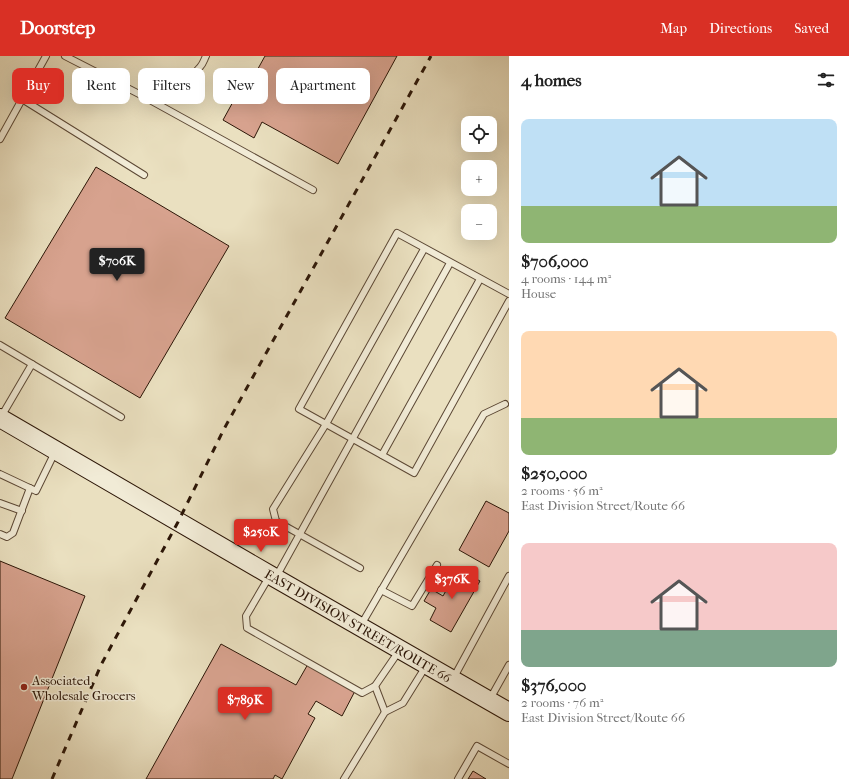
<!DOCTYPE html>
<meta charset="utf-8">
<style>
body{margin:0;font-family:"IM FELL French Canon",serif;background:#f6f6f6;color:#222;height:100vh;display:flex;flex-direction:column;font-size:15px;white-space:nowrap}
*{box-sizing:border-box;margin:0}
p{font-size:13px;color:#767676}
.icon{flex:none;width:22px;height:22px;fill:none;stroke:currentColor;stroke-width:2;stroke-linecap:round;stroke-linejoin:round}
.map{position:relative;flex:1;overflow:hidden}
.details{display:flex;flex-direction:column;background:#fff;width:340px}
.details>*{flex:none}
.top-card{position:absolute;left:12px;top:12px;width:380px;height:36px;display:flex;gap:8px}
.controls{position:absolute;left:461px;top:60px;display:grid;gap:8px}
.controls a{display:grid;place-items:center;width:36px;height:36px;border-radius:8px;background:#fff;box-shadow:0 4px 16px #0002;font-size:20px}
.price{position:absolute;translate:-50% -34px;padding:0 9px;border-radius:4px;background:#d93025;color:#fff;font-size:13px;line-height:26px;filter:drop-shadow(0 1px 2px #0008)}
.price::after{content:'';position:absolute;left:50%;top:24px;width:12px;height:9px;margin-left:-6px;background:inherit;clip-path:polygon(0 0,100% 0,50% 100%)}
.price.selected{background:#222;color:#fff}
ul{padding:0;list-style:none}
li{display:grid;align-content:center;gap:8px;height:212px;padding:0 12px}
li span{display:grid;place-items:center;height:124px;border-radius:8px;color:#555}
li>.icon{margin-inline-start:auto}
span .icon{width:72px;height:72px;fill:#fffc;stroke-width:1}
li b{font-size:17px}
h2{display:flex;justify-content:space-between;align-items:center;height:48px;padding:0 12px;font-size:17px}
.pill{padding:0 14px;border-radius:8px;background:#fff;box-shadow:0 4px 16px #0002;font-size:14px;line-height:36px}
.pill.selected{background:#d93025;color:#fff}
header{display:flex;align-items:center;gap:24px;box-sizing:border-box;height:56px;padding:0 20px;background:#d93025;color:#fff}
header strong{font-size:19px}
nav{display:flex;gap:22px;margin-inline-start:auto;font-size:14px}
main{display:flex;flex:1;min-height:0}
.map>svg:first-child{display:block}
.building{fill:#d7a28e;stroke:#2c1607}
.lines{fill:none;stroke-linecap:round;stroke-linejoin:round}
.lane-casing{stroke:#5c4835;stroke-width:8}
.secondary-casing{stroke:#2c1607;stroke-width:20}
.lane{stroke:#f1ebd6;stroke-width:6}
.secondary{stroke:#f1ebd6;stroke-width:18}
.rail{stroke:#2c1607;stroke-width:3;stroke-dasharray:7 7;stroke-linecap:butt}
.poi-dot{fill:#8f2418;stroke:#f1ebd6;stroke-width:1.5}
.labels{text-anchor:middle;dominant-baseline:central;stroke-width:3;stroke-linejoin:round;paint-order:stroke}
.street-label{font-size:13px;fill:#2c1607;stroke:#f1ebd6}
.poi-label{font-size:13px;fill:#2c1607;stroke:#f1ebd6;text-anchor:start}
</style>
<header>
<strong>Doorstep</strong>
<nav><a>Map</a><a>Directions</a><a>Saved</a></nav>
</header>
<main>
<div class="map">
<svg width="509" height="723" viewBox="0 0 509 723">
<rect width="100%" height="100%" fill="#eae0c0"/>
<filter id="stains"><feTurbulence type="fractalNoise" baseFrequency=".005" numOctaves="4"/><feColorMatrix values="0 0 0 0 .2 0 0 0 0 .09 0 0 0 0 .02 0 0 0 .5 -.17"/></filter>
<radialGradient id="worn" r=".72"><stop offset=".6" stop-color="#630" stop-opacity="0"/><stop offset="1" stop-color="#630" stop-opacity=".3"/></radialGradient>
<g class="building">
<polygon points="265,0 397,0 338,108 262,66 254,82 223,64 234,44 239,47"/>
<polygon points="96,111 229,190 140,342 5,262"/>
<polygon points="486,445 509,457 509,475 489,511 459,494"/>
<polygon points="0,505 85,540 12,723 0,723"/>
<polygon points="458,513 480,525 451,576 430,564 436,552 424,545 431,533 443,540"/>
<polygon points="221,588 296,629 308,608 355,635 342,660 316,645 308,658 315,662 282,723 275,719 273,723 146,723"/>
<polygon points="473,715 486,723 468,723"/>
</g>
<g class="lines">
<g class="lane-casing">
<g id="lane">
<polyline points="65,0 141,39 313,134"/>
<path d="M 141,39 C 157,34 190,25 200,11 C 203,8 204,4 206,0"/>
<polyline points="22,43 144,119"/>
<polyline points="0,83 46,0"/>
<polyline points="509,238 397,177 299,353 414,417 509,245"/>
<polyline points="0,289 121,361"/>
<polyline points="1,361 32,308"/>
<polyline points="382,399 480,223"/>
<polyline points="0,418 36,435 55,396"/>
<polyline points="0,447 22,455"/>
<polyline points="0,478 7,481 13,477 30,432"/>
<polyline points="360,512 276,465 273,453 326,368 424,193"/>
<polyline points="269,521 246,560 247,572 362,637 375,630 399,595"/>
<polyline points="276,521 450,207"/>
<polyline points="381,534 412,550 437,509"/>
<polyline points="361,569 484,358 505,348"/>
<polyline points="453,623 509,520"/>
<polyline points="375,630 385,656"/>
<polyline points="490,643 509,609"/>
<polyline points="344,723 385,656 403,647 426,610"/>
<polyline points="458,723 477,690 509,708"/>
</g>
</g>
<g class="secondary-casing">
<polyline id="secondary" points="0,362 270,519 509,656"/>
</g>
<use href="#lane" class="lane"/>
<use href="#secondary" class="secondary"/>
<polyline class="rail" points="52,723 101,609 178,466 224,373 431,0"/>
</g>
<circle class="poi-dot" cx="24" cy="631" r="4"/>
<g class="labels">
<g class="street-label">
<text transform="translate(358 570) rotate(30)">EAST DIVISION STREET/ROUTE 66</text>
</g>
<g class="poi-label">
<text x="32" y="624">Associated<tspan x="32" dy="15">Wholesale Grocers</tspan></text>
</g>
</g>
<rect width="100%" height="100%" filter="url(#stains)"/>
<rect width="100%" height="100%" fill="url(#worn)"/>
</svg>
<div class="controls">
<a><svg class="icon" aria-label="locate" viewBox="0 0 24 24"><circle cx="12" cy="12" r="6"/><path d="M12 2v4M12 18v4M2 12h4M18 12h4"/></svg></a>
<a>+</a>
<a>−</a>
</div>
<b class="price selected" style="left:117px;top:226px">$706K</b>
<b class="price" style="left:261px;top:497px">$250K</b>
<b class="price" style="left:452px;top:544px">$376K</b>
<b class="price" style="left:245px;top:665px">$789K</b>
<div class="top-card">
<a class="pill selected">Buy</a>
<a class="pill">Rent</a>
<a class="pill">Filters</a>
<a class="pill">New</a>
<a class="pill">Apartment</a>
</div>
</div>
<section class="details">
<h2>4 homes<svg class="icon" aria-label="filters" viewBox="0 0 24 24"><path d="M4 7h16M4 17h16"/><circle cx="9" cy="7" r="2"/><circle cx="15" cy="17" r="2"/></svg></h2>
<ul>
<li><span style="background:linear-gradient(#bfe0f5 70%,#8fb573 0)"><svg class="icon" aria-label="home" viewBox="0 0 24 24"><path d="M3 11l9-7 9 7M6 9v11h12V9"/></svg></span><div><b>$706,000</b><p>4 rooms · 144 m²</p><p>House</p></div></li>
<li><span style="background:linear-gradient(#ffd9b3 70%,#8fb573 0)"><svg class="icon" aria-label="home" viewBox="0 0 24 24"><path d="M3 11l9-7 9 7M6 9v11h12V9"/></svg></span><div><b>$250,000</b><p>2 rooms · 56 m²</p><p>East Division Street/Route 66</p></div></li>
<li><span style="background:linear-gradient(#f6c9c9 70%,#7fa58c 0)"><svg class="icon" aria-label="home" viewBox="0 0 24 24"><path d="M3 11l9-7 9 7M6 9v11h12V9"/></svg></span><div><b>$376,000</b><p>2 rooms · 76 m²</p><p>East Division Street/Route 66</p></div></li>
</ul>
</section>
</main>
